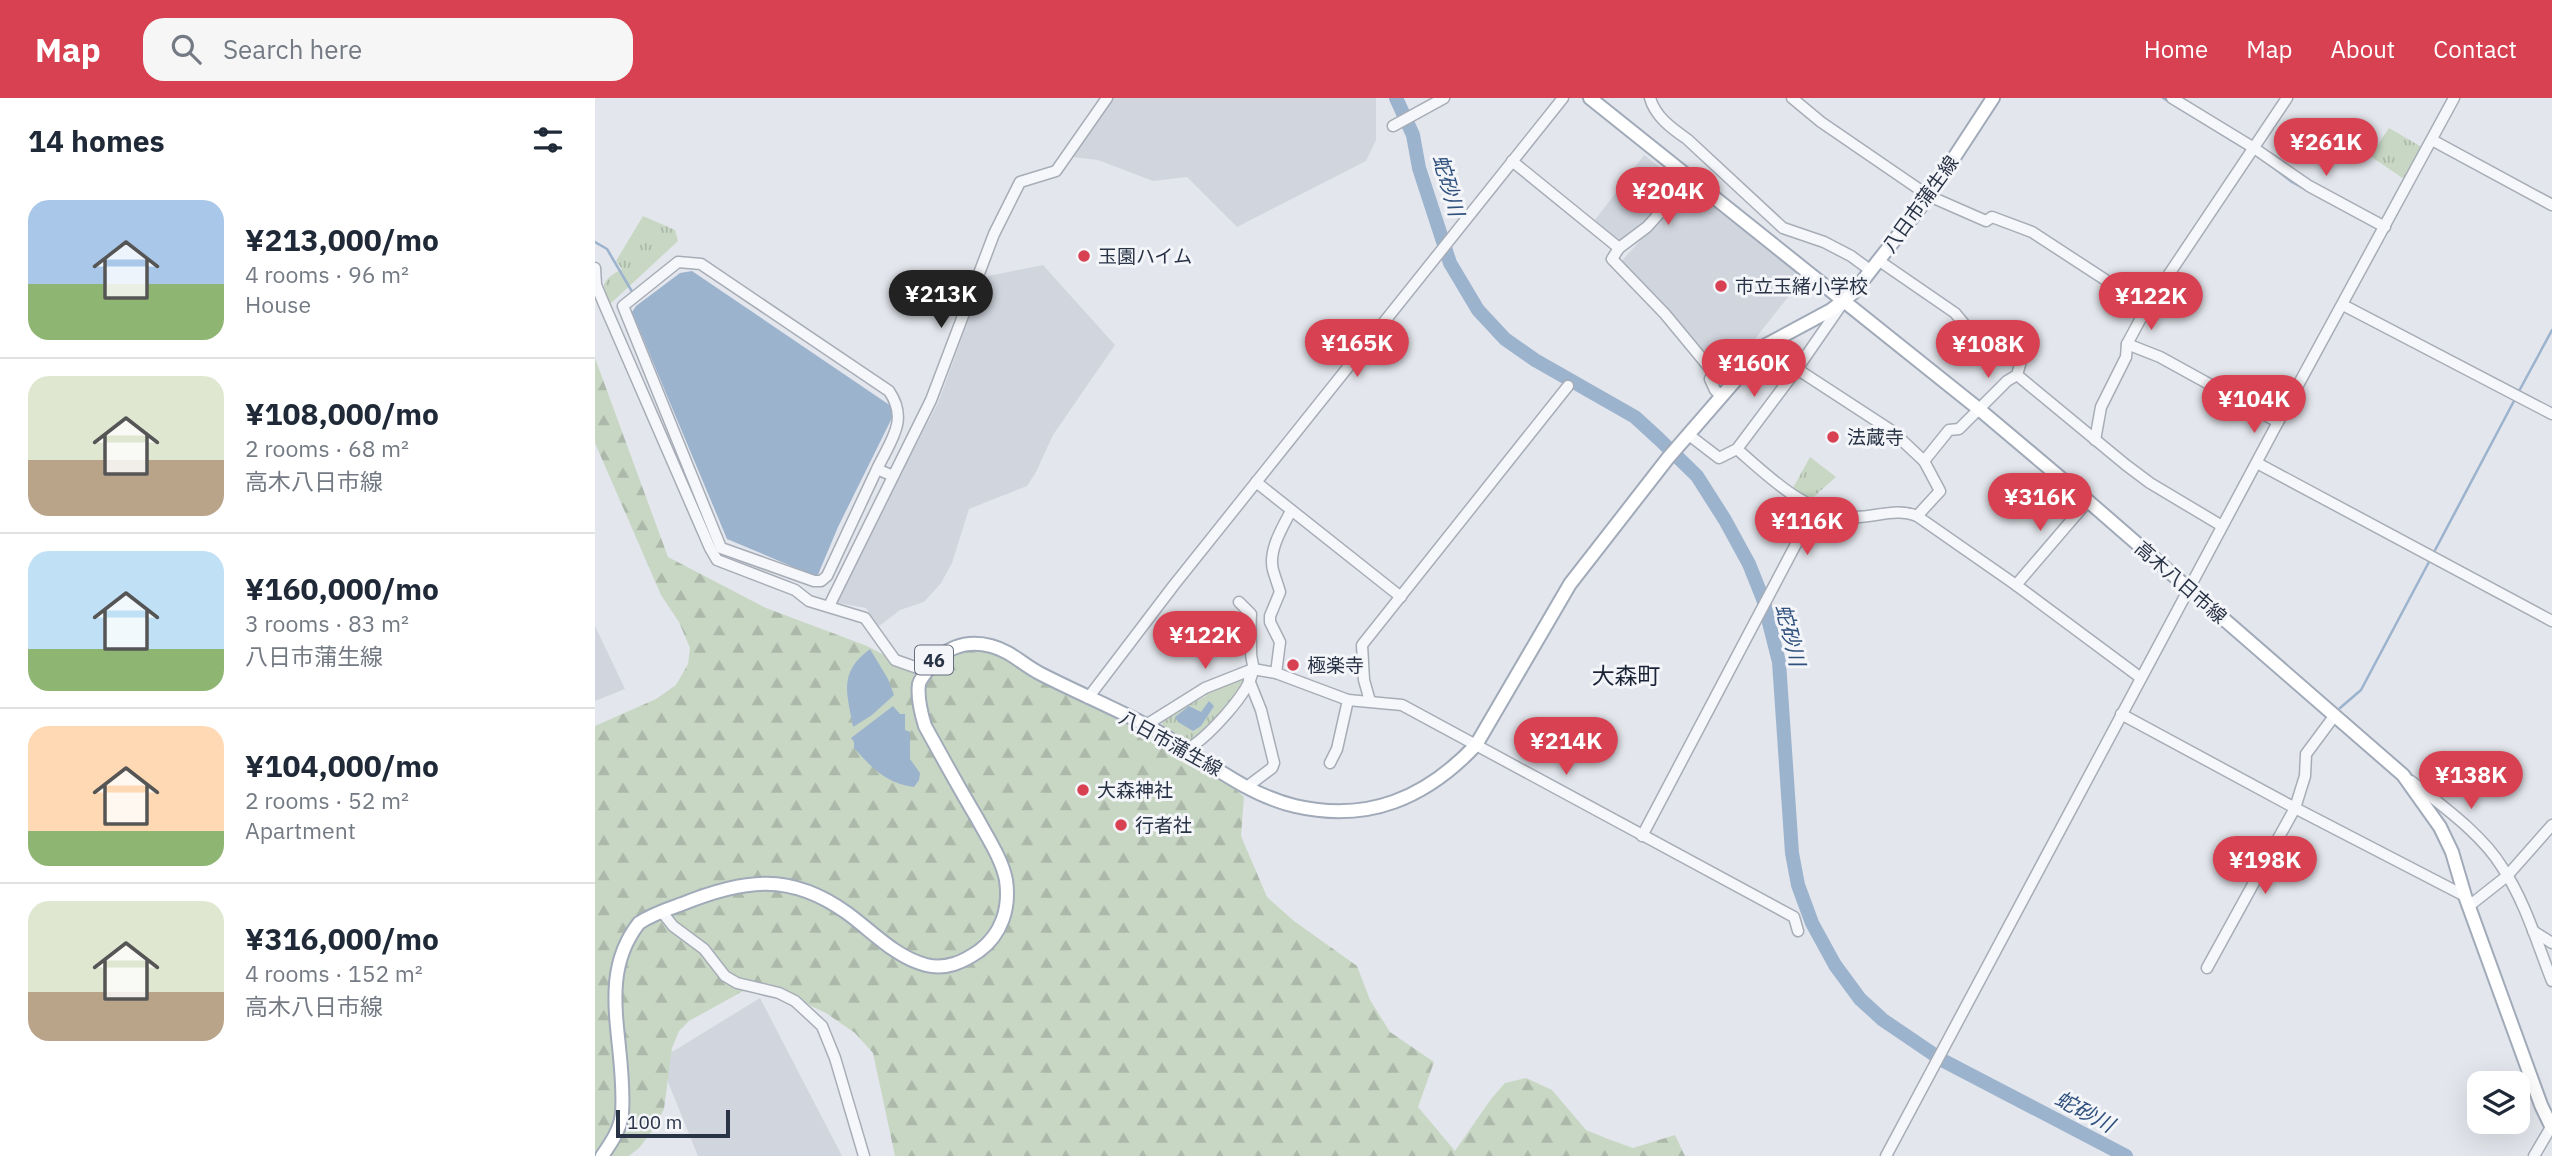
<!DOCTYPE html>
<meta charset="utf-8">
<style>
body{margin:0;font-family:"IBM Plex Sans","Noto Sans JP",sans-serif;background:#f6f6f7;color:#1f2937;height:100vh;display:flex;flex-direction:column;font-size:26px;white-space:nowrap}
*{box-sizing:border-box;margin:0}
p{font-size:23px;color:#747a83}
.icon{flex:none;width:38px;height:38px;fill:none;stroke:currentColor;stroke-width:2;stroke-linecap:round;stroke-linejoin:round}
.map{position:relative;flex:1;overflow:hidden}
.side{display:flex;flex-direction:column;background:#fff;width:595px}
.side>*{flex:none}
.fabs{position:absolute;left:1872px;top:973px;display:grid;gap:14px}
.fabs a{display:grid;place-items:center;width:63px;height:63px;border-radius:14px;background:#fff;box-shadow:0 7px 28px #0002;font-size:35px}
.scale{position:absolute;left:21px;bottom:18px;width:114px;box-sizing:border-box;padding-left:7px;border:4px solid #293346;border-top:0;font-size:19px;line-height:24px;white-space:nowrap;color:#293346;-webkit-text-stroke:5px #f3f5f9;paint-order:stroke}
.price{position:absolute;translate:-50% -60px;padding:0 16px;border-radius:24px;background:#d84152;color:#fff;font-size:23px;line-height:46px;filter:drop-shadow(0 2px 4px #0008)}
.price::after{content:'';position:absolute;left:50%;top:42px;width:21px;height:16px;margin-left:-10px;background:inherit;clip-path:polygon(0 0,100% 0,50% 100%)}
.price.on{background:#222;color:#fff}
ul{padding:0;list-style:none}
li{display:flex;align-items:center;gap:21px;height:175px;padding:0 28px}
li+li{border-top:2px solid #e0e1e3}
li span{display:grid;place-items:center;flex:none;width:196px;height:140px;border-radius:21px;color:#555}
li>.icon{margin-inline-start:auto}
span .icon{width:84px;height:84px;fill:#fffc;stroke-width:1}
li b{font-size:30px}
h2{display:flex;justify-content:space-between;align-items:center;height:84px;padding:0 28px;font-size:30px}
header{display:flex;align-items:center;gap:42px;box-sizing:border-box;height:98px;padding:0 35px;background:#d84152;color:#fff}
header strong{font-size:33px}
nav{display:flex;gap:38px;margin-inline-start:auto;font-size:24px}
.search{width:490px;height:63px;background:#f6f6f7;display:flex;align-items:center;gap:18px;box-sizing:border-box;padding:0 24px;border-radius:21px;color:#747a83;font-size:26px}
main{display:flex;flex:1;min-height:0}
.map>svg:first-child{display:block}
.built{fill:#d1d5de}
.grass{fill:url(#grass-tufts)}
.forest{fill:url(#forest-firs)}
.water{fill:#9cb3ce}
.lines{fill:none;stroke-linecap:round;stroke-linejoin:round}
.stream{stroke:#9cb3ce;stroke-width:2.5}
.river{stroke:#9cb3ce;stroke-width:14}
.minor-casing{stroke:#a7adb7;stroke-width:13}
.major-casing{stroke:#a1aab9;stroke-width:16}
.minor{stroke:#f6f7fa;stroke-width:10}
.major{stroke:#fff;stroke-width:12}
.poi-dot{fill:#d84152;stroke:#f3f5f9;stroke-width:2.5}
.labels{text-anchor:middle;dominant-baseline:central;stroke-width:6;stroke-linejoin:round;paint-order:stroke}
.shield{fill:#f3f5f9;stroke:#666d7c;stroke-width:2}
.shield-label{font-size:18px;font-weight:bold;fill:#293346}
.street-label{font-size:19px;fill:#293346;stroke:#f3f5f9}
.poi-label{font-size:19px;fill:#293346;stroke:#f3f5f9;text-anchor:start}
.water-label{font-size:21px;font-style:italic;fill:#30507d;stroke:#f3f5f9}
.quarter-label{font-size:23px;fill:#1b2437;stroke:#f3f5f9}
</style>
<header>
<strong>Map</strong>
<div class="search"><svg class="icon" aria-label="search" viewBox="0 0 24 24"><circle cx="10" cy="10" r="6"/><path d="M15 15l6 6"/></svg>Search here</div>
<nav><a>Home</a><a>Map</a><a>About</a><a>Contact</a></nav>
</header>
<main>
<section class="side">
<h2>14 homes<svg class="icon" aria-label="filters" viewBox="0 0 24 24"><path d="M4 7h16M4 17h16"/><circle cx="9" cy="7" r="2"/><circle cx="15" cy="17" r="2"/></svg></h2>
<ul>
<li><span style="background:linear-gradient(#a9c7e8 60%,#8fb573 0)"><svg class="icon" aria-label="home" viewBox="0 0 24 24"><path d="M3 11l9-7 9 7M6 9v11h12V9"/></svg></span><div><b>¥213,000/mo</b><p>4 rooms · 96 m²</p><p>House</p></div></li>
<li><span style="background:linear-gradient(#dfe7d0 60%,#b9a48a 0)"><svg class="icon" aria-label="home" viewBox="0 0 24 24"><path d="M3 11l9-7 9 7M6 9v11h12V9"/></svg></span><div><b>¥108,000/mo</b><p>2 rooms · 68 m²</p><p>高木八日市線</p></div></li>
<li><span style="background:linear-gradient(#bfe0f5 70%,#8fb573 0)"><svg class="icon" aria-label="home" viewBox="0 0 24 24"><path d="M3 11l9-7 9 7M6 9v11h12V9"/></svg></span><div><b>¥160,000/mo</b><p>3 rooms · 83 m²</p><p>八日市蒲生線</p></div></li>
<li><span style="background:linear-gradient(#ffd9b3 75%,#8fb573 0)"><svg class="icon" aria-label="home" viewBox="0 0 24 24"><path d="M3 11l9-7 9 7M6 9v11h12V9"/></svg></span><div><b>¥104,000/mo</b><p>2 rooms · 52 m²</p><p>Apartment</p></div></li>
<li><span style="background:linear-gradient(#dfe7d0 65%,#b9a48a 0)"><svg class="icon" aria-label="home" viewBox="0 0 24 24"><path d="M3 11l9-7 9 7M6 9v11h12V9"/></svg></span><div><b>¥316,000/mo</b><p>4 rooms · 152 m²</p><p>高木八日市線</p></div></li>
</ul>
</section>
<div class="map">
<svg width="1957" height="1058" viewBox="0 0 1957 1058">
<defs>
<pattern id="grass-tufts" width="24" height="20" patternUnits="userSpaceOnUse" patternTransform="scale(1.75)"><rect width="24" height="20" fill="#c8d7c4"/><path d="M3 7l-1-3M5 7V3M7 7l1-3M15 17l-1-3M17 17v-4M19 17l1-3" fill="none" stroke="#acb9aa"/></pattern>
<pattern id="forest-firs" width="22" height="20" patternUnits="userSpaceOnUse" patternTransform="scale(1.75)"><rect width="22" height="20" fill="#c8d7c4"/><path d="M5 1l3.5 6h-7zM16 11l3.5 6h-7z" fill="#acb9aa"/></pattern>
</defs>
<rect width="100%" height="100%" fill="#e3e6ec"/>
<g class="built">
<polygon points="517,0 781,0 781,42 771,63 642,129 592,79 558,83 503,62 478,59"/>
<polygon points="1049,57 1086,86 1030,150 997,126"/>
<polygon points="1093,89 1208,180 1123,288 1106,254 1072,210 1025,165"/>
<polygon points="448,167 520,247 458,337 441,374 432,388 374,411 357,465 346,485 329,504 305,512 283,529 271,510 238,504 343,305 389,179"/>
<polygon points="0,528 30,591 0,603"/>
<polygon points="165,900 247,1058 103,1058 64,962"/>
</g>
<g class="grass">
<polygon points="1794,30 1830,51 1812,83 1775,58"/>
<path d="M 48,118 L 80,132 L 83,143 L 15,206 C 3,187 9,181 27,171 L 21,163 Z"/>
<polygon points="1215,359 1241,379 1215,402 1198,390"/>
<path d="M 652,576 C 645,605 613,629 592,649 L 568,634 L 567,621 L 611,598 L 611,594 Z"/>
</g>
<polygon class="forest" points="0,260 73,459 171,510 272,548 316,571 341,566 367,552 383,552 411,560 551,627 618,672 649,699 646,738 672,799 699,823 762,868 775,902 795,934 839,964 823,1009 860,1053 896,1001 910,985 931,980 957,992 991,1032 1013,1041 1038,1050 1080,1037 1090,1058 300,1058 278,955 260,935 231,915 175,889 159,887 94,923 84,933 77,950 69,1011 60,1029 44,1050 34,1058 0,1058 0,628 61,601 81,587 93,566 95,550 84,524 66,497 0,345"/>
<g class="water">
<polygon points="97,173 296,308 297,320 243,429 222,479 132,441 37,214 41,208 85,175"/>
<path d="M 275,551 L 293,581 L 299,597 L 277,617 L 258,629 C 252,594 243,575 275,551 Z"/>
<polygon points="614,603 619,608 606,628 598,633 583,624 580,619 594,608 606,614"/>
<path d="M 298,608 L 305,616 L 310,616 L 310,632 L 315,634 L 315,661 L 325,675 L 324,682 L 319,689 C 292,686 276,669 259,650 L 259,644 L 256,640 Z"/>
</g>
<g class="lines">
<g class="stream">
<polyline points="1568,0 1654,53"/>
<polyline points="1666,60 1697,84 1743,109"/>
<polyline points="0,144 12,151 39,197"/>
<polyline points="1923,295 1957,232"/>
<polyline points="1838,456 1920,301"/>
<polyline points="1745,610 1766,592 1835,462"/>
</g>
<polyline class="river" points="801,0 818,37 824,70 855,165 883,212 910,241 940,262 1040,319 1064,341 1102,378 1130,422 1154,466 1168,501 1184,564 1197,755 1203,787 1217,825 1240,867 1265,901 1288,922 1347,962 1531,1058"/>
<g class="minor-casing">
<g id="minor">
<path d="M 1055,0 C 1060,18 1076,30 1092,41 L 1188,130 L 1229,144 L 1256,158 L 1275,172"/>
<polyline points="1197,0 1226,24 1334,98 1391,123 1397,119 1437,134 1552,209"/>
<polyline points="1577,0 1659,50 1714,88 1790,129"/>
<polyline points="798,28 849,0"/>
<polyline points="1837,42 1957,107"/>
<polyline points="917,63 1024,150"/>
<polyline points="1096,80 1052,129 1024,150 1017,161 1070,216 1118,274 1115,281 1120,292 1126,298"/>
<polyline points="1283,162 1360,215 1375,233 1423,257 1426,263 1422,277 1412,283 1364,331 1354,332 1329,363"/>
<polyline points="0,170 1,187 9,206 115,450 122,462 200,492 214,503 270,520 300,562 331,573"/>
<polyline points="1748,207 1957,316"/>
<polyline points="1532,246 1565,259 1683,324"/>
<polyline points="1202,271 1297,333 1329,363 1345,393 1322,418"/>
<polyline points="1422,277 1531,367 1555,385 1627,428"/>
<polyline points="1094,337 1124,360 1142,351 1202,271 1247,206"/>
<polyline points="1500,342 1506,309 1531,259 1532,246 1552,209 1692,0"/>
<path d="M 1142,351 C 1174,379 1212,417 1258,419 C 1279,420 1301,409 1322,418 L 1421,487 L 1546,580"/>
<polyline points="1662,365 1957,523"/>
<path d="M 282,371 L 232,478 L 226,483 L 219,483 L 126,450 L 28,208 L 83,164 L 106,166 L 294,293 C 314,322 296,342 282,371 L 298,378"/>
<polyline points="661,384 806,499"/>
<polyline points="1421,487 1493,403"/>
<polyline points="234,508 336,302 399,136 425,84 461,73 512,0"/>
<path d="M 681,575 L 685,544 L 675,524 L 675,518 L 685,494 C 683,487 680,479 678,472 C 673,453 687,430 696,413"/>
<polyline points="493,600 579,487 968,0"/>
<polyline points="775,603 769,582 767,547 973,288"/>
<polyline points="1526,616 1700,710 1870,798"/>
<polyline points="551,627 610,590 658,571 681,575 753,602 807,607 1199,819 1203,833"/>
<path d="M 591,652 C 611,641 655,595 658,572 C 659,567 656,561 656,555 C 656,543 655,529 656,516 L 644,504"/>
<polyline points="735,665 742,651 753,602"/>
<path d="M 1816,683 C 1846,707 1887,736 1907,769 C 1930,803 1942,845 1957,883"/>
<polyline points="653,688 677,670 679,665 666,612 654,582"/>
<polyline points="1047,738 1220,410"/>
<polyline points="1874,808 1912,778 1957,727"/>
<polyline points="67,814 78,828 109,851 130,878 142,885 184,895 200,903 227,928 240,960 269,1058"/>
<polyline points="1938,833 1957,845"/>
<polyline points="1612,870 1700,710 1710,678 1711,656 1740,617"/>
<polyline points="1291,1058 1683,324 1859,0"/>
<polyline points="1939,1058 1956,1029"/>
</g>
</g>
<g class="major-casing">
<g id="major">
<polyline points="995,0 1385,312 1493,403 1808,677 1845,729 1857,754 1870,798 1946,1007 1957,1030"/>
<path d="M 7,1058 C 16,1045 25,1032 27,1016 C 32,945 0,881 44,825 C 57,816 73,811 87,806 C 149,781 195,774 252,815 C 277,833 300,859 331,867 C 351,872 368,864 384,853 C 407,836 415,810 411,782 C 407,761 392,739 382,720 C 364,690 347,659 330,628 C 326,615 322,600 324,586 C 325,582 329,577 332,573 C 346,551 370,541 396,548 C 416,553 428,567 446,576 C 481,594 517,609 551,627 C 600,653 645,695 700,708 C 773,725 831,700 881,647 L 975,486 L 1073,360 L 1171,247 L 1236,212 L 1258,195 L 1334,98 L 1398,0"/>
</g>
</g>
<use href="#minor" class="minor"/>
<use href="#major" class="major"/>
</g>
<g class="poi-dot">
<circle cx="489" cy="158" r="7"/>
<circle cx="1126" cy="188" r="7"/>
<circle cx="1238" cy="339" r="7"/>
<circle cx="698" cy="567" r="7"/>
<circle cx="488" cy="692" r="7"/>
<circle cx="526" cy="727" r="7"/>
</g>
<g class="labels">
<rect class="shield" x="320" y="547.5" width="38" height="29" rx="5"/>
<g class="shield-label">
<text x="339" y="562">46</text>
</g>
<g class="street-label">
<text transform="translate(1325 106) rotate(-54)">八日市蒲生線</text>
<text transform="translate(1586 484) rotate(41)">高木八日市線</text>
<text transform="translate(576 645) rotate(29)">八日市蒲生線</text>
</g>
<g class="poi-label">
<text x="503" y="158">玉園ハイム</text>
<text x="1140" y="188">市立玉緒小学校</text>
<text x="1252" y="339">法蔵寺</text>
<text x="712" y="567">極楽寺</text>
<text x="502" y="692">大森神社</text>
<text x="540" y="727">行者社</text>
</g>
<g class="water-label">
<text transform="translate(854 87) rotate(74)">蛇砂川</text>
<text transform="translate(1196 537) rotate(76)">蛇砂川</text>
<text transform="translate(1490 1013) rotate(28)">蛇砂川</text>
</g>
<g class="quarter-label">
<text x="1031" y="577">大森町</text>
</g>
</g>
</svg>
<div class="fabs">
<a><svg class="icon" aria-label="layers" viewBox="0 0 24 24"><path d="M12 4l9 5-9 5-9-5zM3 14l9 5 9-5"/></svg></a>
</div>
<div class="scale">100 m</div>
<b class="price" style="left:1731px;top:80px">¥261K</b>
<b class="price" style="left:1073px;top:129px">¥204K</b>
<b class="price on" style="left:346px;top:232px">¥213K</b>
<b class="price" style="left:1556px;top:234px">¥122K</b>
<b class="price" style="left:762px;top:281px">¥165K</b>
<b class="price" style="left:1393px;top:282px">¥108K</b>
<b class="price" style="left:1159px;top:301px">¥160K</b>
<b class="price" style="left:1659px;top:337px">¥104K</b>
<b class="price" style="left:1445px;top:435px">¥316K</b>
<b class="price" style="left:1212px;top:459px">¥116K</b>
<b class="price" style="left:610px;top:573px">¥122K</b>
<b class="price" style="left:971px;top:679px">¥214K</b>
<b class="price" style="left:1876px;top:713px">¥138K</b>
<b class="price" style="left:1670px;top:798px">¥198K</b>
</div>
</main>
